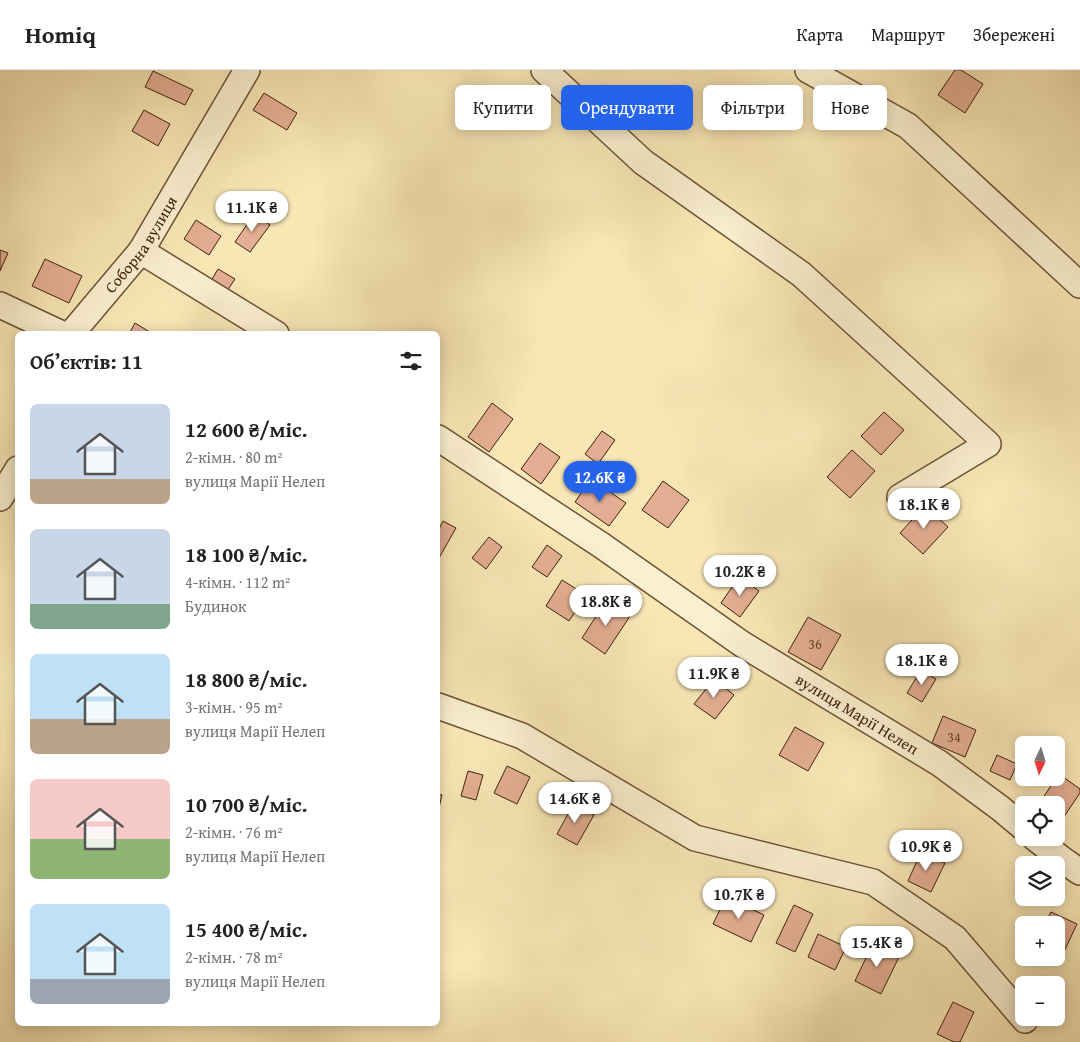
<!DOCTYPE html>
<html lang="uk">
<meta charset="utf-8">
<style>
body{margin:0;font-family:"Gentium Book Plus",serif;background:#f2f2f2;color:#202124;height:100vh;display:flex;flex-direction:column;font-size:19px;white-space:nowrap}
*{box-sizing:border-box;margin:0}
p{font-size:16px;color:#757577}
.icon{flex:none;width:28px;height:28px;fill:none;stroke:currentColor;stroke-width:2;stroke-linecap:round;stroke-linejoin:round}
.map{position:relative;flex:1;overflow:hidden}
.sheet{position:absolute;left:15px;top:261px;width:425px;height:695px;display:flex;flex-direction:column;background:#fff;border-radius:8px;box-shadow:0 2px 12px #0003}
.sheet>*{flex:none}
.top-card{position:absolute;left:455px;top:15px;width:475px;height:45px;display:flex;gap:10px}
.needle{width:32px;rotate:184deg}
.buttons{position:absolute;left:1015px;top:666px;display:grid;gap:10px}
.buttons a{display:grid;place-items:center;width:50px;height:50px;border-radius:8px;background:#fff;box-shadow:0 2px 12px #0003;font-size:25px}
.price{position:absolute;translate:-50% -42px;padding:0 11px;border-radius:18px;background:#fff;color:#222;font-size:16px;line-height:32px;filter:drop-shadow(0 1px 2px #0008)}
.price::after{content:'';position:absolute;left:50%;top:30px;width:15px;height:11px;margin-left:-8px;background:inherit;clip-path:polygon(0 0,100% 0,50% 100%)}
.price.current{background:#2563eb;color:#fff}
ul{padding:0;list-style:none}
li{display:flex;align-items:center;gap:15px;height:125px;padding:0 15px}
li span{display:grid;place-items:center;flex:none;width:140px;height:100px;border-radius:8px;color:#555}
li>.icon{margin-inline-start:auto}
span .icon{width:60px;height:60px;fill:#fffc;stroke-width:1}
li b{font-size:21px}
h2{display:flex;justify-content:space-between;align-items:center;height:60px;padding:0 15px;font-size:21px}
.tag{padding:0 18px;border-radius:8px;background:#fff;box-shadow:0 2px 12px #0003;font-size:18px;line-height:45px}
.tag.current{background:#2563eb;color:#fff}
header{display:flex;align-items:center;gap:30px;box-sizing:border-box;height:70px;padding:0 25px;background:#fff;border-bottom:1px solid #e0e0e0}
header strong{font-size:24px}
nav{display:flex;gap:28px;margin-inline-start:auto;font-size:18px}
.map>svg:first-child{display:block}
.building{fill:#e3ae93;stroke:#40210c}
.lines{fill:none;stroke-linecap:round;stroke-linejoin:round}
.minor-casing{stroke:#6e5236;stroke-width:28}
.minor{stroke:#faefcf;stroke-width:25}
.labels{text-anchor:middle;dominant-baseline:central;stroke-width:5;stroke-linejoin:round;paint-order:stroke}
.number-label{font-size:14px;fill:#69442e}
.street-label{font-size:16px;fill:#40210c;stroke:#faefcf}
</style>
<header>
<strong>Homiq</strong>
<nav><a>Карта</a><a>Маршрут</a><a>Збережені</a></nav>
</header>
<div class="map">
<svg width="1080" height="972" viewBox="0 0 1080 972">
<rect width="100%" height="100%" fill="#f8e6b5"/>
<filter id="stains"><feTurbulence type="fractalNoise" baseFrequency=".004" numOctaves="4"/><feColorMatrix values="0 0 0 0 .2 0 0 0 0 .09 0 0 0 0 .02 0 0 0 .5 -.17"/></filter>
<radialGradient id="worn" r=".72"><stop offset=".6" stop-color="#630" stop-opacity="0"/><stop offset="1" stop-color="#630" stop-opacity=".3"/></radialGradient>
<g class="building">
<polygon points="955,0 961,0 983,14 965,43 938,25"/>
<polygon points="153,1 193,20 185,35 145,17"/>
<polygon points="264,23 297,43 287,60 253,40"/>
<polygon points="144,40 170,54 158,76 132,61"/>
<polygon points="254,144 270,155 250,182 235,172"/>
<polygon points="196,150 221,166 209,185 184,169"/>
<polygon points="0,180 8,183 0,201"/>
<polygon points="45,189 82,206 69,233 32,216"/>
<polygon points="218,199 235,209 227,221 211,211"/>
<polygon points="135,253 153,264 129,264"/>
<polygon points="492,333 513,349 489,382 468,367"/>
<polygon points="884,342 904,360 881,385 861,366"/>
<polygon points="602,361 615,370 598,394 585,384"/>
<polygon points="540,373 560,387 541,414 521,399"/>
<polygon points="852,380 875,401 850,428 827,407"/>
<polygon points="591,409 626,433 609,456 575,432"/>
<polygon points="663,411 689,430 668,458 642,440"/>
<polygon points="925,436 948,457 923,484 900,463"/>
<polygon points="443,451 456,458 439,488 438,487 438,461"/>
<polygon points="489,467 502,477 486,499 472,488"/>
<polygon points="547,475 562,486 547,507 532,497"/>
<polygon points="739,507 759,521 740,547 721,533"/>
<polygon points="562,510 586,525 569,551 546,536"/>
<polygon points="606,531 630,546 605,584 582,568"/>
<polygon points="808,547 841,565 821,600 788,582"/>
<polygon points="921,600 936,609 922,632 907,623"/>
<polygon points="714,609 734,625 715,649 694,634"/>
<polygon points="943,646 976,660 965,687 932,673"/>
<polygon points="795,657 824,673 808,701 779,685"/>
<polygon points="997,685 1017,694 1010,710 990,701"/>
<polygon points="507,696 530,707 517,734 494,723"/>
<polygon points="468,701 483,705 476,730 461,726"/>
<polygon points="1059,704 1080,719 1080,723 1061,751 1056,747 1056,735 1038,735"/>
<polygon points="438,724 442,725 438,742"/>
<polygon points="574,733 594,745 577,775 557,764"/>
<polygon points="921,782 945,793 931,822 908,811"/>
<polygon points="726,827 764,845 751,872 713,854"/>
<polygon points="794,835 813,844 795,882 776,873"/>
<polygon points="1051,842 1077,854 1060,890 1054,888 1056,888 1056,855 1044,855"/>
<polygon points="818,864 846,877 835,900 808,887"/>
<polygon points="873,873 900,885 881,924 855,911"/>
<polygon points="953,932 974,942 960,972 954,972 937,964"/>
</g>
<g class="lines">
<g class="minor-casing">
<g id="minor">
<polyline points="544,0 643,92 801,204 988,374 900,427"/>
<polyline points="808,0 908,56 1080,215"/>
<polyline points="141,181 276,264"/>
<polyline points="0,235 62,264"/>
<path id="s1" d="M 71,264 L 141,181 L 247,0"/>
<path id="s2" d="M 438,368 L 601,475 L 742,574 L 939,693 L 1000,738 L 1024,758"/>
<polyline points="0,428 18,399"/>
<polyline points="438,636 522,666 695,768 873,812 955,868 1025,950"/>
<polyline points="1035,768 1063,790 1080,802"/>
</g>
</g>
<use href="#minor" class="minor"/>
</g>
<g class="labels">
<g class="number-label">
<text x="815" y="574">36</text>
<text x="954" y="667">34</text>
</g>
<g class="street-label">
<text stroke="none"><textPath href="#s1" startOffset="114">Соборна вулиця</textPath></text>
<text stroke="none"><textPath href="#s2" startOffset="502">вулиця Марії Нелеп</textPath></text>
</g>
</g>
<rect width="100%" height="100%" filter="url(#stains)"/>
<rect width="100%" height="100%" fill="url(#worn)"/>
</svg>
<div class="buttons">
<a><svg class="needle" viewBox="-14 -14 28 28"><path d="M0-13l5 13h-10z" fill="#e53935"/><path d="M0 13l5-13h-10z" fill="#757577"/></svg></a>
<a><svg class="icon" aria-label="locate" viewBox="0 0 24 24"><circle cx="12" cy="12" r="6"/><path d="M12 2v4M12 18v4M2 12h4M18 12h4"/></svg></a>
<a><svg class="icon" aria-label="layers" viewBox="0 0 24 24"><path d="M12 4l9 5-9 5-9-5zM3 14l9 5 9-5"/></svg></a>
<a>+</a>
<a>−</a>
</div>
<b class="price" style="left:252px;top:163px">11.1K ₴</b>
<b class="price current" style="left:600px;top:433px">12.6K ₴</b>
<b class="price" style="left:924px;top:460px">18.1K ₴</b>
<b class="price" style="left:740px;top:527px">10.2K ₴</b>
<b class="price" style="left:606px;top:557px">18.8K ₴</b>
<b class="price" style="left:922px;top:616px">18.1K ₴</b>
<b class="price" style="left:714px;top:629px">11.9K ₴</b>
<b class="price" style="left:575px;top:754px">14.6K ₴</b>
<b class="price" style="left:926px;top:802px">10.9K ₴</b>
<b class="price" style="left:739px;top:850px">10.7K ₴</b>
<b class="price" style="left:877px;top:898px">15.4K ₴</b>
<div class="top-card">
<a class="tag">Купити</a>
<a class="tag current">Орендувати</a>
<a class="tag">Фільтри</a>
<a class="tag">Нове</a>
</div>
<section class="sheet">
<h2>Об’єктів: 11<svg class="icon" aria-label="filters" viewBox="0 0 24 24"><path d="M4 7h16M4 17h16"/><circle cx="9" cy="7" r="2"/><circle cx="15" cy="17" r="2"/></svg></h2>
<ul>
<li><span style="background:linear-gradient(#c9d6e8 75%,#b9a48a 0)"><svg class="icon" aria-label="home" viewBox="0 0 24 24"><path d="M3 11l9-7 9 7M6 9v11h12V9"/></svg></span><div><b>12 600 ₴/міс.</b><p>2-кімн. · 80 m²</p><p>вулиця Марії Нелеп</p></div></li>
<li><span style="background:linear-gradient(#c9d6e8 75%,#7fa58c 0)"><svg class="icon" aria-label="home" viewBox="0 0 24 24"><path d="M3 11l9-7 9 7M6 9v11h12V9"/></svg></span><div><b>18 100 ₴/міс.</b><p>4-кімн. · 112 m²</p><p>Будинок</p></div></li>
<li><span style="background:linear-gradient(#bfe0f5 65%,#b9a48a 0)"><svg class="icon" aria-label="home" viewBox="0 0 24 24"><path d="M3 11l9-7 9 7M6 9v11h12V9"/></svg></span><div><b>18 800 ₴/міс.</b><p>3-кімн. · 95 m²</p><p>вулиця Марії Нелеп</p></div></li>
<li><span style="background:linear-gradient(#f6c9c9 60%,#8fb573 0)"><svg class="icon" aria-label="home" viewBox="0 0 24 24"><path d="M3 11l9-7 9 7M6 9v11h12V9"/></svg></span><div><b>10 700 ₴/міс.</b><p>2-кімн. · 76 m²</p><p>вулиця Марії Нелеп</p></div></li>
<li><span style="background:linear-gradient(#bfe0f5 75%,#9aa5b1 0)"><svg class="icon" aria-label="home" viewBox="0 0 24 24"><path d="M3 11l9-7 9 7M6 9v11h12V9"/></svg></span><div><b>15 400 ₴/міс.</b><p>2-кімн. · 78 m²</p><p>вулиця Марії Нелеп</p></div></li>
</ul>
</section>
</div>
